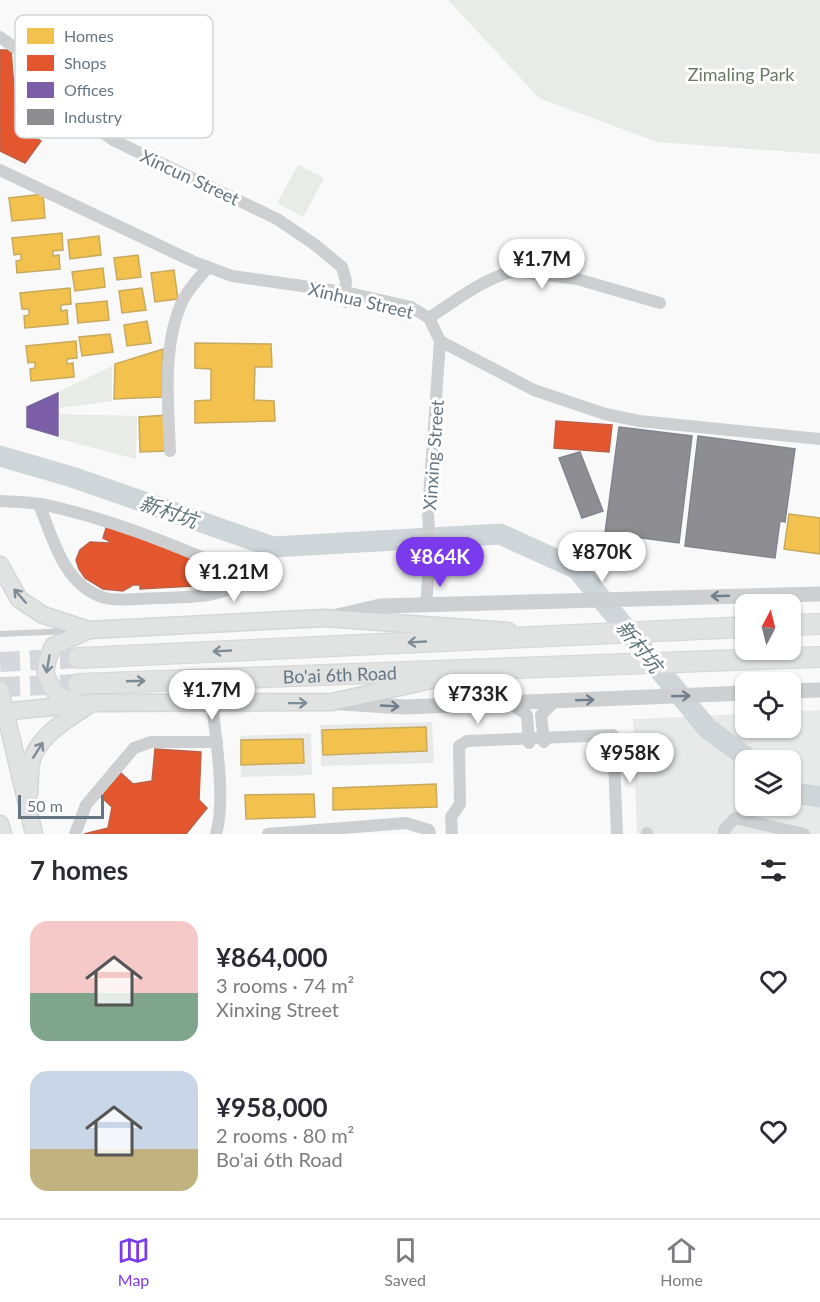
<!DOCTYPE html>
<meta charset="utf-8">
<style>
body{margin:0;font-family:Lato,"Noto Sans SC",sans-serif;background:#f7f7f7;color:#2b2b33;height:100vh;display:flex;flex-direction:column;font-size:22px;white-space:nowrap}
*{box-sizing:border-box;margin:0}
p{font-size:20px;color:#7c7c81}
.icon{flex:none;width:33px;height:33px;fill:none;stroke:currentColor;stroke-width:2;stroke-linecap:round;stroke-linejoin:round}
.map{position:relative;height:834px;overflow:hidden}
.panel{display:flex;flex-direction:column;background:#fff;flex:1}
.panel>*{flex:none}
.needle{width:39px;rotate:7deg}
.fabs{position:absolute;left:735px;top:594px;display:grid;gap:12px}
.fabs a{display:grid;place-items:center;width:66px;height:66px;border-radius:12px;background:#fff;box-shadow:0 2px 4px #0004;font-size:30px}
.scale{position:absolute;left:18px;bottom:15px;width:86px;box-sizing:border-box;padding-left:6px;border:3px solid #657683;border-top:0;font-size:16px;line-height:21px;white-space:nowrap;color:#657683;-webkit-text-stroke:4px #fff;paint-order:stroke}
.price{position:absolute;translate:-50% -51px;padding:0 14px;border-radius:21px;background:#fff;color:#222;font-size:20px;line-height:39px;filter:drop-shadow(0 2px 3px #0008)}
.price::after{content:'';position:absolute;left:50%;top:36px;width:18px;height:14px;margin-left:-9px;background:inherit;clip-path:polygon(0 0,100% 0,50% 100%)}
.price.current{background:#7c3aed;color:#fff}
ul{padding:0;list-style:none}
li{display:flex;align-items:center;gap:18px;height:150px;padding:0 30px}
li span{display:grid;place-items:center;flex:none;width:168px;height:120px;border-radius:18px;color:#555}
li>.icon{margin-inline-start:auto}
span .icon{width:72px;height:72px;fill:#fffc;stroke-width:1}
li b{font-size:26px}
h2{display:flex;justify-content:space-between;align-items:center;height:72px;padding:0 30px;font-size:26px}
.menu{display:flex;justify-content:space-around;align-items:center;height:84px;border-top:2px solid #e1e1e2;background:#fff;font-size:16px;color:#7c7c81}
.menu a{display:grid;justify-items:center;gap:3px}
.menu .current{color:#7c3aed}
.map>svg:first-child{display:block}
.built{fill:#e8e9e9;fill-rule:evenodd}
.green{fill:#e8ebe6}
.homes{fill:#f2c14e;stroke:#c8aa5e;stroke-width:1.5}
.shops{fill:#e4572e;stroke:#be6048;stroke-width:1.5}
.offices{fill:#7b5ea7;stroke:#74659c;stroke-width:1.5}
.industry{fill:#8d8d92;stroke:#81868e;stroke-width:1.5}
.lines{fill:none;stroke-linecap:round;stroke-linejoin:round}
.river{stroke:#ced6d9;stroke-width:21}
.trunk-tunnel{stroke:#d4d8dc;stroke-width:20;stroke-dasharray:20 10;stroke-linecap:butt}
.secondary-casing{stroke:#d5d6d7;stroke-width:19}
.trunk-casing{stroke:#d5d6d6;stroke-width:22}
.service{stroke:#cecfd0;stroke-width:6}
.minor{stroke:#cecfd0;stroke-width:12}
.tertiary{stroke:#cecfd0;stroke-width:15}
.secondary{stroke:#e1e2e2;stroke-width:16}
.trunk{stroke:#e1e2e2;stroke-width:20}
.oneway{stroke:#7e8c96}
.oneway2{stroke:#707f8b}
.labels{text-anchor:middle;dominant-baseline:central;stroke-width:6;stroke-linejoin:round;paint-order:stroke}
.park-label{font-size:18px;fill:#687a64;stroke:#fff}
.street-label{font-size:18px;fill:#657683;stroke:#fff}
.water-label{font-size:20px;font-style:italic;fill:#60757c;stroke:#fff}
.key{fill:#fff;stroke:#d1d6da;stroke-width:1.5}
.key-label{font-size:16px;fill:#657683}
</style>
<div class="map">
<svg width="820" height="834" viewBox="0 0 820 834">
<rect width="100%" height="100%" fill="#f9f9f9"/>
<g class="built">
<path d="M 820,710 L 820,834 L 637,834 L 633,719 L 745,714 L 746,728 L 790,728 L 791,712 ZM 746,760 L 790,760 L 790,806 L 746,806 Z"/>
<polygon points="432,722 434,763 321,766 320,725"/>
<polygon points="311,733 312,775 241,777 240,736"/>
</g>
<g class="green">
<polygon points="448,0 820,0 820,154 657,142 539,98"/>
<polygon points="298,165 324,178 303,217 277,203"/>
<polygon points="112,366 112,401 60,408 60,391"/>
<polygon points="60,414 137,416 136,459 60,439"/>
</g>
<g class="homes">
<polygon points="43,194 45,218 12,221 9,198"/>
<polygon points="62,233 63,250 53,251 53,256 59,255 60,269 17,273 16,261 21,260 21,254 14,255 12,238"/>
<polygon points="99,236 101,255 70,259 68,240"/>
<polygon points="138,255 141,277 117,280 114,258"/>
<polygon points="103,268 105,287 75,291 72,272"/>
<polygon points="174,270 178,299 155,302 151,273"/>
<polygon points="70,288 71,304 61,305 61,311 67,310 68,324 25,328 24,316 29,315 29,309 22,309 20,293"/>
<polygon points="142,288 146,310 122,313 119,291"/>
<polygon points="107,301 109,320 78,323 76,304"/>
<polygon points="147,321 151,343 127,346 124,325"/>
<polygon points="110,334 113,352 82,356 79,337"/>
<polygon points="76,341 77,358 67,359 67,364 73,363 74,377 31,381 30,369 35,368 35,362 28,363 26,346"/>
<polygon points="195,343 271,344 272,367 255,367 254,400 274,401 275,421 195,423 195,401 211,400 211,369 195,368"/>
<polygon points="163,349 162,397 114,399 115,364"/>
<polygon points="166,415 167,451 140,452 139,417"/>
<polygon points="789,514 820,518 820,554 784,549"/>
<polygon points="426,727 427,751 323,755 322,730"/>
<polygon points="303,739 304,763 241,765 241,740"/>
<polygon points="436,784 437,807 333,810 333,788"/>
<polygon points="314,794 315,817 246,819 245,795"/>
</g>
<g class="shops">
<polygon points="0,50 11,50 17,127 41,141 25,163 0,151"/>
<polygon points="556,421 612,425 609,452 554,448"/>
<polygon points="107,525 234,573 230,584 140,589 140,585 133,585 123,591 103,589 85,578 79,569 76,560 80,550 90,542 109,543 109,541 103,538"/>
<polygon points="155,749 201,752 199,800 207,808 186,834 84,834 108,828 112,807 99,795 121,773 133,784 152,781"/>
</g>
<polygon class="offices" points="58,393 58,436 27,427 27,407"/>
<g class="industry">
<polygon points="619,427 692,436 679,543 605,533"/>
<polygon points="698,436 795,449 785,522 780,521 775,558 685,546"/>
<polygon points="580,452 603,511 582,518 559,458"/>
</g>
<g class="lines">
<g class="river">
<polyline points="0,456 72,477 273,547 500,534 577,569 707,728 750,760"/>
<polyline points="790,792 820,797"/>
</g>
<g class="trunk-tunnel">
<polyline points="0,662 78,658"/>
<polyline points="0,687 78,684"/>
</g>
<g class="secondary-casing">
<g id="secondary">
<polyline points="0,565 19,599 43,615 89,630 325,618 508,631"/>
<polyline points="0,690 34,834"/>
<path d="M 76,700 L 58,696 C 43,675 42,671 53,646 L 89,630"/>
<polyline points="0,712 92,703 332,702 445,677"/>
<path d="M 29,794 C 30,783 29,766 33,756 C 43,733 69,718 89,705"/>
<polyline points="0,824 3,834"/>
</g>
</g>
<g class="trunk-casing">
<g id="trunk">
<polyline points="790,625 820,624"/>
<polyline points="78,658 746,627"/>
<path id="s1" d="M 78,684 L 820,657"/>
</g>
</g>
<g class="service">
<polyline points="345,292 346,305"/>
<polyline points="0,634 71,631"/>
</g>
<g class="minor">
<polyline points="0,37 39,65 59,85 83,118 113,140 277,219 314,244 342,267 346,281 345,292"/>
<polyline points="0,170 192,261 232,276 345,292 411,307 429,318 440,341 534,390 605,414 639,421 820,439"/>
<path d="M 429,318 C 455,301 484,278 515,271 L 577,279 L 660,303"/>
<path d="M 170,451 C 168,404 162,343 183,300 C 189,288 200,277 208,267"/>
<path d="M 0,501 C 14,502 28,502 41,504 C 109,518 174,545 237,572 L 232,588 C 209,598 185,597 160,598 C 143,598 121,602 105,598 C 64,586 53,539 39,504"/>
<polyline points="426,605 430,555 428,511 440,341"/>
<polyline points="509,703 527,715 529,743"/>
<path d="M 212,704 C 216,740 226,801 216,834"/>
<polyline points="544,742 541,715 555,701"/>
<polyline points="75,834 86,805 134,748 151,742 217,742"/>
<polyline points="268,834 406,823 429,830 430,834"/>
<polyline points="452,834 451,817 460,804 459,746 467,741 613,735 617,834"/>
<polyline points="647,834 647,833"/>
<polyline points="724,834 724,830 735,818 804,834"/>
</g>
<g class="tertiary">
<polyline points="337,616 380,606 820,594"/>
<polyline points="790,691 820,690"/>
<polyline points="341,703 405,707 746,693"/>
</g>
<use href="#secondary" class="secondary"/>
<use href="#trunk" class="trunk"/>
</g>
<defs><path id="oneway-shaft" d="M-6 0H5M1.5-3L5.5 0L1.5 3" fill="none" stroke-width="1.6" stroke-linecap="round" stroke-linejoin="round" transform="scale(1.5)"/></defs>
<g class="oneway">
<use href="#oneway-shaft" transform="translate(20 596) rotate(-131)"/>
<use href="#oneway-shaft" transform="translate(417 642) rotate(177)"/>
<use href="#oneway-shaft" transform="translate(222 651) rotate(177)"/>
<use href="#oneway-shaft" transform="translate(48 664) rotate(100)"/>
<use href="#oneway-shaft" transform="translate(136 681) rotate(-2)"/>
<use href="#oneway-shaft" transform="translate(298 703) rotate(-1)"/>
<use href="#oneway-shaft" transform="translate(38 750) rotate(-58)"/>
</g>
<g class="oneway2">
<use href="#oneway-shaft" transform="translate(720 596) rotate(178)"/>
<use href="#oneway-shaft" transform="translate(681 696) rotate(-2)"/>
<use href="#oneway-shaft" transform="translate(585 700) rotate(-2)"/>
<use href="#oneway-shaft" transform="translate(390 706) rotate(3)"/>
</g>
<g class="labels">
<g class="park-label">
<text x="741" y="74">Zimaling Park</text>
</g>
<g class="street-label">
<text transform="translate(190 177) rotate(25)">Xincun Street</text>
<text transform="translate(361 300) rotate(13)">Xinhua Street</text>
<text transform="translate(433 455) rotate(-86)">Xinxing Street</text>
<text stroke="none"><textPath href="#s1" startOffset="262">Bo'ai 6th Road</textPath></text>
</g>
<g class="water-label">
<text transform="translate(169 511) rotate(19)">新村坑</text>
<text transform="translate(640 646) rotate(51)">新村坑</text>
</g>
</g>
<rect x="15" y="15" width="198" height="123" rx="9" class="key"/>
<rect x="27" y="28" width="27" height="16" fill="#f2c14e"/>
<rect x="27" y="55" width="27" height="16" fill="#e4572e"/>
<rect x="27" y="82" width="27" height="16" fill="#7b5ea7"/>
<rect x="27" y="109" width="27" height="16" fill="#8d8d92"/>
<g class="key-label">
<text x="64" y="42">Homes</text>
<text x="64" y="69">Shops</text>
<text x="64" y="96">Offices</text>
<text x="64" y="123">Industry</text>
</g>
</svg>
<div class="fabs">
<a><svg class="needle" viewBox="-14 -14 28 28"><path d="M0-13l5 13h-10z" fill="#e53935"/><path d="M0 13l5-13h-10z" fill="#7c7c81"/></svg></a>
<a><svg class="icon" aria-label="locate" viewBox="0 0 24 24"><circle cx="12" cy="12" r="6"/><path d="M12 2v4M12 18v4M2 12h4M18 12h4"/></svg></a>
<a><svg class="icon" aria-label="layers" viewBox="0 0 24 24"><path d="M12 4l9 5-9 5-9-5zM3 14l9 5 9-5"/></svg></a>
</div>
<div class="scale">50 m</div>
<b class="price" style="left:542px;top:290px">¥1.7M</b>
<b class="price" style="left:602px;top:583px">¥870K</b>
<b class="price current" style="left:440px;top:588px">¥864K</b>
<b class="price" style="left:234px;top:603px">¥1.21M</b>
<b class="price" style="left:212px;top:721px">¥1.7M</b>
<b class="price" style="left:478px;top:725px">¥733K</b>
<b class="price" style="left:630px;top:784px">¥958K</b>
</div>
<section class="panel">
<h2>7 homes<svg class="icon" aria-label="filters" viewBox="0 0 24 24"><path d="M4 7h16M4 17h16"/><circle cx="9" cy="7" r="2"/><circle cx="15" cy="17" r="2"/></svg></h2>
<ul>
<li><span style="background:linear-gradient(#f6c9c9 60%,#7fa58c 0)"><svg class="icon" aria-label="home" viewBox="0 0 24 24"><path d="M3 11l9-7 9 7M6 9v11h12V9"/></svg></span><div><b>¥864,000</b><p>3 rooms · 74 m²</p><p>Xinxing Street</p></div><svg class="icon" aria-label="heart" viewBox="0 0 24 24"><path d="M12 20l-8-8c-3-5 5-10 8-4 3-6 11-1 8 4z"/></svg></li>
<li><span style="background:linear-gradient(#c9d6e8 65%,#c2b280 0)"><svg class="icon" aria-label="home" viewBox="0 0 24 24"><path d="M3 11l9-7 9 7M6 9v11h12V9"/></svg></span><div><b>¥958,000</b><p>2 rooms · 80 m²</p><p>Bo'ai 6th Road</p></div><svg class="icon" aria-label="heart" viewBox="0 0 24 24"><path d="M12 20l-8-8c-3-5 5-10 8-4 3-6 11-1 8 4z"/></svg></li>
</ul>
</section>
<nav class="menu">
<a class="current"><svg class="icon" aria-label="map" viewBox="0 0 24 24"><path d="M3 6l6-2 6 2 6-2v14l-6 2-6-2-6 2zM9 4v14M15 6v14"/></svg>Map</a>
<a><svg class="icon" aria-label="saved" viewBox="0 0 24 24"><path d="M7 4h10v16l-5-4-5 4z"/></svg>Saved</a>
<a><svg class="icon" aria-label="home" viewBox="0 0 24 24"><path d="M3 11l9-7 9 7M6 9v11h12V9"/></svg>Home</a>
</nav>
